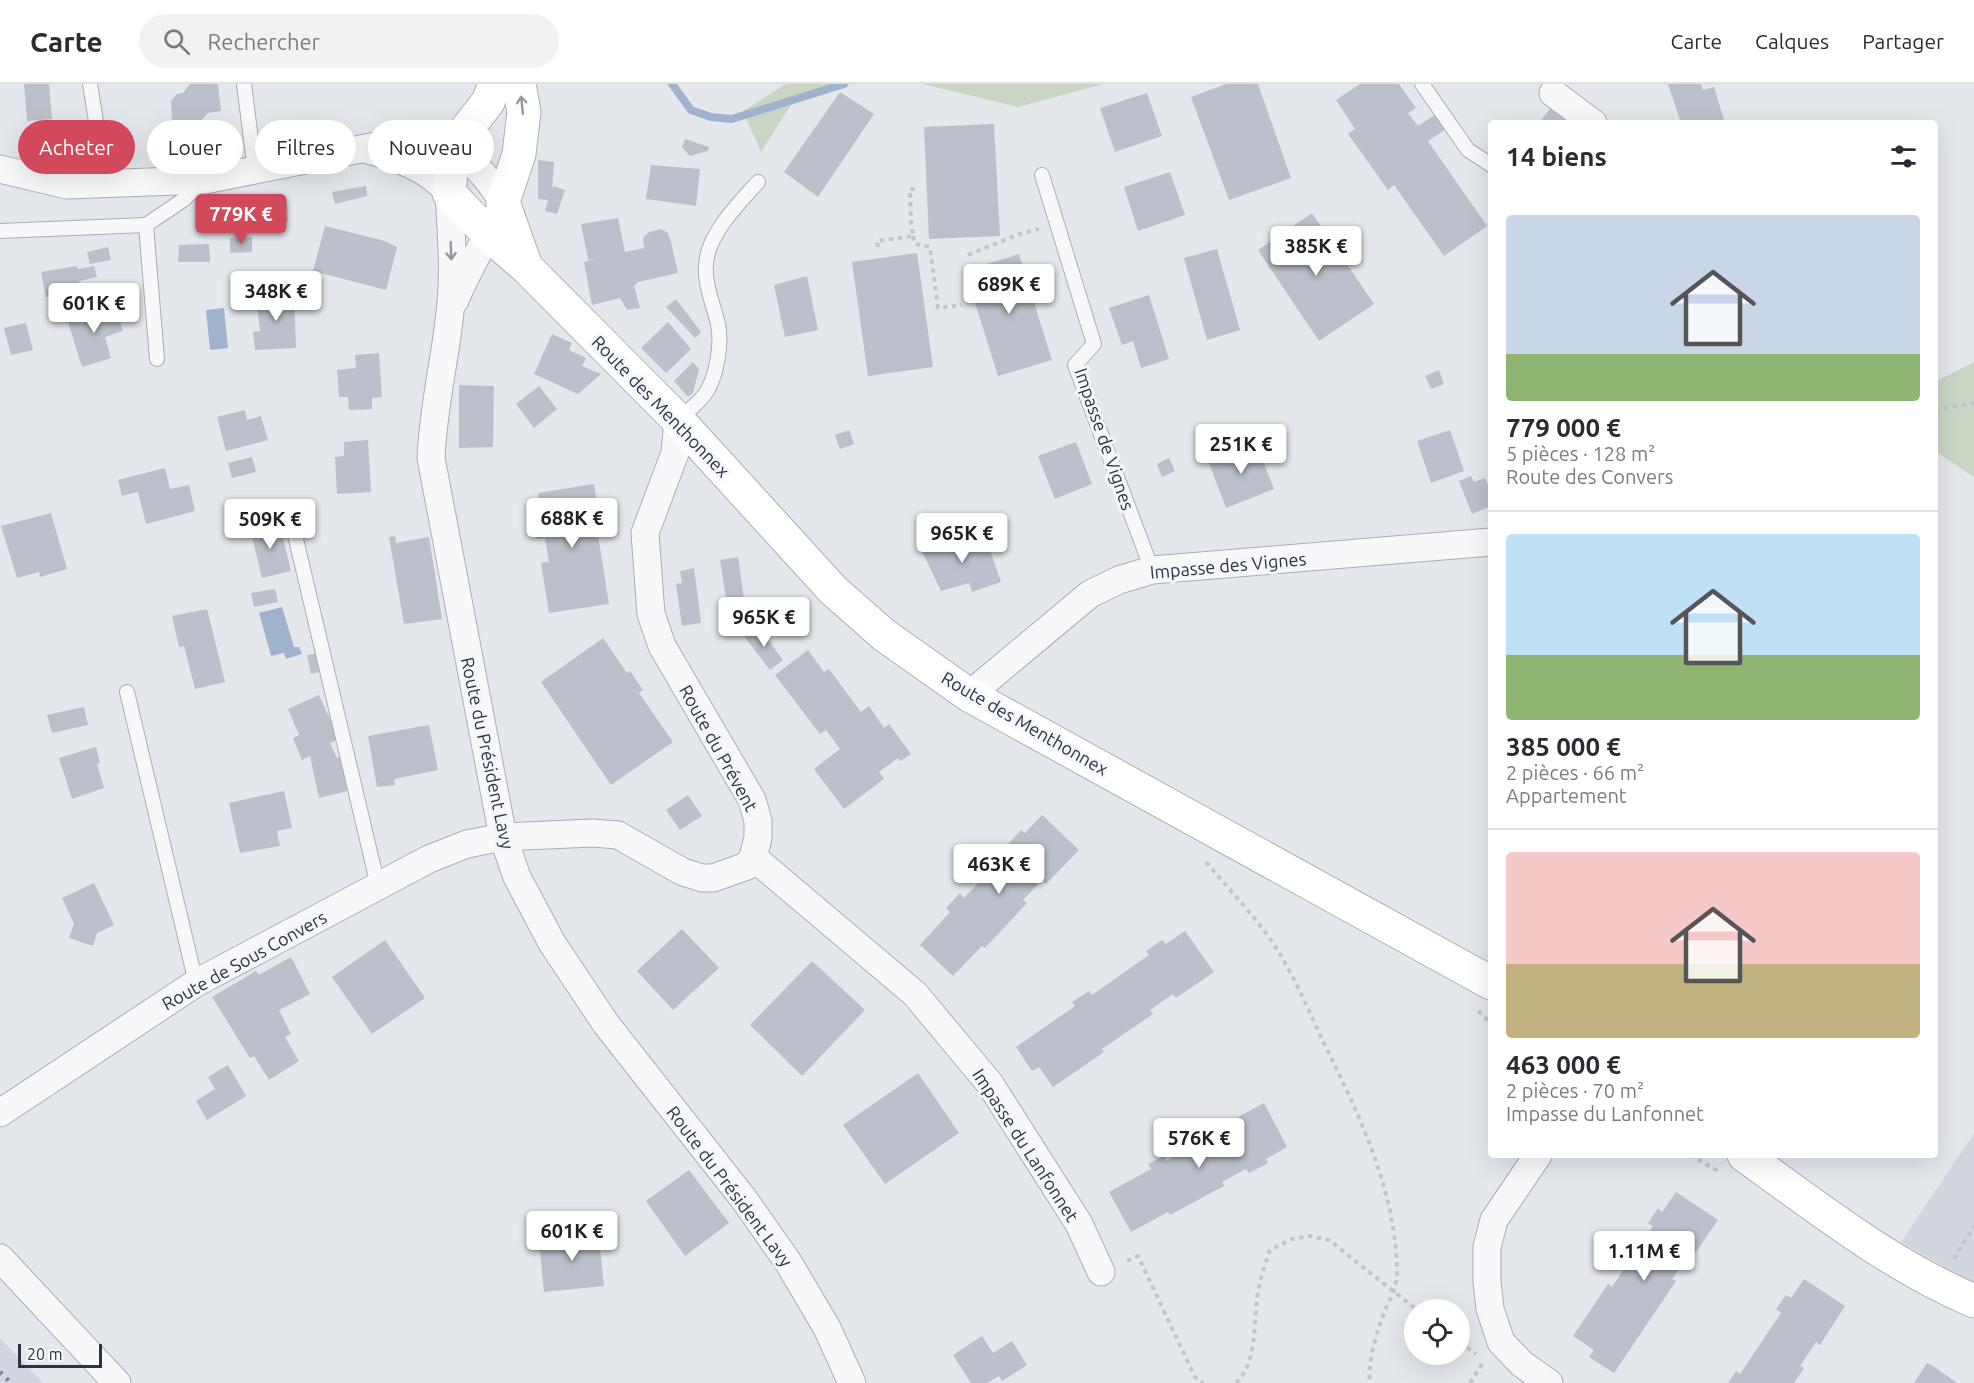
<!DOCTYPE html>
<html lang="fr">
<meta charset="utf-8">
<style>
body{margin:0;font-family:Ubuntu,sans-serif;background:#f2f2f3;color:#2b2b33;height:100vh;display:flex;flex-direction:column;font-size:22px;white-space:nowrap}
*{box-sizing:border-box;margin:0}
p{font-size:20px;color:#7c7c81}
.icon{flex:none;width:33px;height:33px;fill:none;stroke:currentColor;stroke-width:2;stroke-linecap:round;stroke-linejoin:round}
.map{position:relative;flex:1;overflow:hidden}
.drawer{position:absolute;left:1488px;top:36px;width:450px;height:1038px;display:flex;flex-direction:column;background:#fff;border-radius:6px;box-shadow:0 6px 24px #0002}
.drawer>*{flex:none}
.guide{position:absolute;left:18px;top:36px;width:570px;height:54px;display:flex;gap:12px}
.controls{position:absolute;left:1404px;top:1215px;display:grid;gap:12px}
.controls a{display:grid;place-items:center;width:66px;height:66px;border-radius:50%;background:#fff;box-shadow:0 6px 24px #0002;font-size:30px}
.scale{position:absolute;left:18px;bottom:15px;width:84px;box-sizing:border-box;padding-left:6px;border:3px solid #2b3445;border-top:0;font-size:16px;line-height:21px;white-space:nowrap;color:#2b3445;-webkit-text-stroke:4px #f4f6f9;paint-order:stroke}
.price{position:absolute;translate:-50% -51px;padding:0 14px;border-radius:6px;background:#fff;color:#222;font-size:20px;line-height:39px;filter:drop-shadow(0 2px 3px #0008)}
.price::after{content:'';position:absolute;left:50%;top:36px;width:18px;height:14px;margin-left:-9px;background:inherit;clip-path:polygon(0 0,100% 0,50% 100%)}
.price.active{background:#d1495b;color:#fff}
ul{padding:0;list-style:none}
li{display:grid;align-content:center;gap:12px;height:318px;padding:0 18px}
li+li{border-top:2px solid #e1e1e2}
li span{display:grid;place-items:center;height:186px;border-radius:6px;color:#555}
li>.icon{margin-inline-start:auto}
span .icon{width:108px;height:108px;fill:#fffc;stroke-width:1}
li b{font-size:26px}
h2{display:flex;justify-content:space-between;align-items:center;height:72px;padding:0 18px;font-size:26px}
.pill{padding:0 21px;border-radius:27px;background:#fff;box-shadow:0 6px 24px #0002;font-size:21px;line-height:54px}
.pill.active{background:#d1495b;color:#fff}
header{display:flex;align-items:center;gap:36px;box-sizing:border-box;height:84px;padding:0 30px;background:#fff;border-bottom:2px solid #e1e1e2}
header strong{font-size:28px}
nav{display:flex;gap:33px;margin-inline-start:auto;font-size:21px}
.search{width:420px;height:54px;background:#f2f2f3;display:flex;align-items:center;gap:15px;box-sizing:border-box;padding:0 21px;border-radius:33px;color:#7c7c81;font-size:22px}
.map>svg:first-child{display:block}
.built{fill:#d2d6de}
.green{fill:#c9d6c5}
.water{fill:#9fb4cc}
.lines{fill:none;stroke-linecap:round;stroke-linejoin:round}
.stream{stroke:#9fb4cc;stroke-width:8}
.building{fill:#bbc0ca}
.lane-casing{stroke:#a9aeb7;stroke-width:16}
.street-casing{stroke:#a9aeb7;stroke-width:29}
.secondary-casing{stroke:#a9aeb7;stroke-width:35}
.path{stroke:#c2c5cb;stroke-width:4;stroke-dasharray:4.5 4.5;stroke-linecap:butt}
.lane{stroke:#f7f8fa;stroke-width:14}
.street{stroke:#f7f8fa;stroke-width:27}
.secondary{stroke:#fff;stroke-width:33}
.rail{stroke:#7d8696;stroke-width:4.5;stroke-dasharray:3 6;stroke-linecap:butt}
.oneway{stroke:#959aa2}
.oneway2{stroke:#9196a0}
.labels{text-anchor:middle;dominant-baseline:central;stroke-width:6;stroke-linejoin:round;paint-order:stroke}
.street-label{font-size:18px;fill:#2b3445;stroke:#f4f6f9}
</style>
<header>
<strong>Carte</strong>
<div class="search"><svg class="icon" aria-label="search" viewBox="0 0 24 24"><circle cx="10" cy="10" r="6"/><path d="M15 15l6 6"/></svg>Rechercher</div>
<nav><a>Carte</a><a>Calques</a><a>Partager</a></nav>
</header>
<div class="map">
<svg width="1974" height="1299" viewBox="0 0 1974 1299">
<rect width="100%" height="100%" fill="#e4e7ec"/>
<g class="built">
<polygon points="1974,1049 1974,1200 1901,1158"/>
<polygon points="0,1254 43,1299 0,1299"/>
</g>
<g class="green">
<polygon points="786,0 846,0 794,16 761,68 743,27"/>
<polygon points="923,0 1103,0 1018,23"/>
<polygon points="1974,278 1974,393 1935,367 1935,298"/>
</g>
<g class="water">
<polygon points="224,224 228,264 210,266 206,226"/>
<polygon points="282,523 294,563 299,563 302,570 286,575 284,569 271,572 259,529"/>
</g>
<g class="lines">
<polyline class="stream" points="672,0 691,26 711,33 732,35 844,0"/>
</g>
<g class="building">
<polygon points="24,0 49,0 52,35 27,37"/>
<polygon points="190,0 218,0 221,27 208,29 197,41 198,50 170,52 169,39 172,35 171,17 177,10 183,9"/>
<polygon points="1226,0 1258,0 1291,94 1229,116 1191,13"/>
<polygon points="1360,0 1399,0 1416,24 1408,29 1418,42 1436,30 1446,45 1428,57 1487,142 1444,172 1394,101 1388,106 1348,50 1355,45 1336,16"/>
<polygon points="1668,0 1701,0 1703,6 1714,3 1725,39 1681,39"/>
<polygon points="840,8 874,30 818,113 784,88"/>
<polygon points="1147,9 1162,52 1115,68 1100,24"/>
<polygon points="1552,22 1574,39 1539,39"/>
<polygon points="994,40 1000,152 929,155 924,43"/>
<polygon points="685,55 709,63 708,67 690,72 682,63"/>
<polygon points="538,76 554,78 552,107 553,102 565,106 557,130 545,127 548,116 538,115"/>
<polygon points="651,81 700,85 696,122 646,115"/>
<polygon points="1170,88 1185,131 1138,147 1124,103"/>
<polygon points="366,102 367,112 335,120 332,108"/>
<polygon points="287,120 288,138 269,139 268,121"/>
<polygon points="1312,129 1374,220 1319,257 1258,166"/>
<polygon points="618,134 625,168 644,164 643,154 649,148 661,145 668,149 671,158 678,189 638,198 634,202 640,224 627,226 620,214 592,221 584,178 595,175 588,176 581,140"/>
<polygon points="325,142 385,157 397,163 386,206 313,187"/>
<polygon points="252,153 252,168 230,169 230,154"/>
<polygon points="209,160 210,178 178,178 179,161"/>
<polygon points="108,163 111,176 90,180 87,168"/>
<polygon points="1217,165 1240,246 1207,256 1184,174"/>
<polygon points="917,169 933,283 868,292 852,178"/>
<polygon points="1019,170 1052,276 998,292 965,187"/>
<polygon points="77,182 78,185 94,182 97,193 79,197 81,205 46,213 41,188"/>
<polygon points="807,192 818,246 785,253 774,201"/>
<polygon points="294,206 296,264 255,266 253,248 260,247 256,212"/>
<polygon points="1149,211 1169,275 1141,284 1133,257 1122,261 1109,224"/>
<polygon points="676,215 701,248 695,254 666,223"/>
<polygon points="115,221 123,247 105,253 111,274 82,283 67,235"/>
<polygon points="668,238 691,265 666,289 641,264"/>
<polygon points="26,239 33,266 11,271 4,244"/>
<polygon points="552,250 572,259 569,266 586,274 582,282 601,290 578,310 534,290"/>
<polygon points="379,269 382,313 372,314 372,325 349,326 348,313 339,313 337,286 356,284 355,271"/>
<polygon points="693,278 699,285 693,309 688,313 674,297"/>
<polygon points="1439,286 1444,300 1431,305 1425,292"/>
<polygon points="459,301 494,302 493,363 459,364"/>
<polygon points="539,302 557,325 534,344 516,320"/>
<polygon points="245,326 247,336 261,332 268,356 226,367 217,333"/>
<polygon points="849,346 854,360 840,365 835,351"/>
<polygon points="1450,346 1464,387 1431,399 1417,357"/>
<polygon points="368,356 371,408 337,410 335,373 344,372 344,358"/>
<polygon points="1076,358 1092,400 1055,415 1038,372"/>
<polygon points="1256,359 1274,405 1226,424 1207,374 1220,369 1221,373"/>
<polygon points="252,373 256,388 232,394 228,379"/>
<polygon points="1169,374 1175,387 1162,393 1157,380"/>
<polygon points="165,384 170,405 189,401 195,427 146,440 138,408 122,412 118,396"/>
<polygon points="1471,392 1474,398 1485,394 1491,408 1491,422 1472,430 1459,397"/>
<polygon points="594,400 601,445 597,445 609,520 549,529 541,479 549,478 545,454 537,455 533,430 541,429 538,409"/>
<polygon points="51,429 67,485 40,493 39,488 17,494 1,442"/>
<polygon points="279,437 291,487 262,494 250,444"/>
<polygon points="395,452 396,459 429,453 442,535 404,540 389,453"/>
<polygon points="957,452 961,464 986,454 1001,498 972,508 969,499 941,507 921,465"/>
<polygon points="738,473 747,536 730,539 720,476"/>
<polygon points="694,484 701,539 682,542 676,500 682,499 680,487"/>
<polygon points="275,505 278,518 254,523 251,509"/>
<polygon points="207,525 225,598 195,605 184,562 179,563 172,532"/>
<polygon points="758,542 783,576 770,586 744,552"/>
<polygon points="603,554 627,589 630,587 643,606 639,609 673,658 611,701 541,598"/>
<polygon points="808,566 824,588 829,585 861,628 869,622 884,644 889,640 911,670 900,677 898,674 879,688 884,695 844,725 814,685 840,665 826,646 820,650 775,591"/>
<polygon points="319,569 323,587 311,590 307,571"/>
<polygon points="319,611 339,655 330,659 337,674 344,671 352,706 319,714 310,672 302,676 293,654 299,651 288,625"/>
<polygon points="84,623 88,641 52,649 47,631"/>
<polygon points="429,641 438,686 394,695 395,701 377,703 368,652"/>
<polygon points="96,663 100,679 97,680 104,704 72,715 59,674"/>
<polygon points="284,707 292,744 277,747 280,762 240,769 229,719"/>
<polygon points="688,711 702,732 680,746 666,726"/>
<polygon points="1042,731 1079,766 1046,800 1042,796 1023,816 1027,819 985,864 982,862 953,892 920,861 950,828 946,824 960,809 964,814 1013,762 1009,759 1021,746 1025,749"/>
<polygon points="94,799 114,841 97,849 93,862 69,854 74,840 62,814"/>
<polygon points="682,845 719,884 673,926 637,887"/>
<polygon points="1185,847 1214,888 1176,914 1173,910 1150,926 1153,930 1102,965 1104,968 1053,1003 1039,983 1032,987 1016,963 1075,922 1072,918 1089,907 1092,911 1149,871 1146,867 1162,856 1166,860"/>
<polygon points="385,856 425,914 372,950 332,893"/>
<polygon points="291,873 310,910 279,926 291,950 285,953 299,977 269,996 254,972 250,974 212,913 256,887 259,891"/>
<polygon points="812,877 865,926 802,992 750,941"/>
<polygon points="228,981 246,1012 207,1036 196,1017 215,1005 208,993"/>
<polygon points="918,989 959,1049 885,1100 843,1041"/>
<polygon points="1264,1019 1287,1063 1266,1075 1268,1079 1249,1089 1246,1085 1222,1098 1224,1102 1170,1131 1168,1128 1131,1148 1109,1108 1151,1085 1148,1080 1164,1072 1166,1077 1231,1042 1229,1038"/>
<polygon points="689,1086 729,1139 685,1172 646,1117"/>
<polygon points="1676,1108 1718,1136 1691,1175 1688,1172 1672,1195 1676,1197 1614,1289 1589,1273 1594,1266 1573,1252 1608,1200 1612,1203 1626,1182 1653,1142 1648,1139 1658,1124 1662,1128"/>
<polygon points="598,1146 604,1202 544,1208 539,1158 556,1156 555,1151"/>
<polygon points="1804,1195 1845,1222 1820,1261 1816,1258 1800,1282 1804,1284 1794,1299 1728,1299 1736,1287 1740,1290 1781,1229 1776,1225 1786,1211 1791,1214"/>
<polygon points="982,1252 993,1269 1012,1257 1027,1281 1002,1297 999,1292 987,1299 971,1299 953,1271"/>
<polygon points="1927,1279 1936,1284 1957,1299 1914,1299"/>
</g>
<g class="lines">
<g class="lane-casing">
<g id="lane">
<polyline points="90,0 106,100"/>
<polyline points="244,0 255,87"/>
<polyline points="1422,0 1468,66 1491,81"/>
<polyline points="1042,91 1094,260 1075,281 1152,486"/>
<polyline points="0,147 146,141"/>
<polyline points="157,275 146,141 183,116 202,99"/>
<path d="M 678,336 C 687,327 701,318 707,307 C 717,290 722,259 718,240 C 713,219 702,195 707,173 C 712,146 740,118 758,98"/>
<polyline points="295,451 378,802"/>
<polyline points="127,608 196,899"/>
</g>
</g>
<g class="street-casing">
<g id="street">
<polyline points="1553,9 1593,39"/>
<path d="M 365,65 C 397,74 427,83 449,109 C 451,148 455,189 450,228 C 445,277 433,324 431,374 L 503,753 L 517,793 L 552,859 L 606,940 L 743,1114 L 788,1178 L 827,1244 L 852,1299"/>
<path d="M 0,85 L 67,101 L 205,96 L 416,54 C 462,64 479,80 503,118 C 489,152 469,182 455,216"/>
<polyline points="969,611 1090,510 1119,496 1152,486 1491,458"/>
<polyline points="753,773 915,910 990,1000 1079,1140 1101,1188"/>
<polyline points="0,1029 196,899 429,775 467,760 503,753 593,749 618,751 683,788 702,794 713,794 747,782 753,773 758,754 758,737 752,716 662,562 651,530 645,449 675,369 678,336"/>
<polyline points="1538,1071 1494,1136 1487,1163 1487,1198 1490,1225 1501,1258 1522,1280 1549,1299"/>
<polyline points="0,1174 117,1299"/>
</g>
</g>
<g class="secondary-casing">
<g id="secondary">
<polyline points="495,0 488,18 466,46 453,66 449,109 489,151 527,184 678,336 833,506 884,551 969,611 1491,899"/>
<polyline points="519,0 524,28 519,70 503,118 525,180"/>
<path d="M 1744,1071 C 1818,1124 1890,1181 1974,1217"/>
</g>
</g>
<g class="path">
<polyline points="913,152 915,160 930,163 938,224 962,221"/>
<polyline points="878,163 877,157 913,152 911,139 910,105 919,105"/>
<polyline points="968,171 1019,150 1039,145"/>
<polyline points="1935,326 1974,319"/>
<path d="M 1206,778 C 1227,803 1249,826 1268,852 C 1291,884 1306,921 1323,957 C 1358,1029 1395,1103 1397,1185 C 1398,1200 1392,1211 1386,1224 C 1378,1243 1367,1279 1370,1299"/>
<polyline points="1478,927 1491,939"/>
<polyline points="1690,1071 1718,1087"/>
<polyline points="1954,1175 1974,1142"/>
<polyline points="1127,1177 1138,1172 1195,1293 1203,1299"/>
<polyline points="1460,1258 1476,1270"/>
<path d="M 1236,1299 C 1260,1275 1252,1234 1259,1203 C 1261,1191 1266,1178 1270,1166 L 1292,1155 L 1309,1152 L 1329,1156 L 1417,1226"/>
<polyline points="1470,1299 1484,1277"/>
</g>
<use href="#lane" class="lane"/>
<use href="#street" class="street"/>
<use href="#secondary" class="secondary"/>
<polyline class="rail" points="0,1288 11,1299"/>
</g>
<defs><path id="oneway-shaft" d="M-6 0H5M1.5-3L5.5 0L1.5 3" fill="none" stroke-width="1.6" stroke-linecap="round" stroke-linejoin="round" transform="scale(1.5)"/></defs>
<use class="oneway" href="#oneway-shaft" transform="translate(522 21) rotate(-96)"/>
<use class="oneway2" href="#oneway-shaft" transform="translate(451 167) rotate(88)"/>
<g class="labels">
<g class="street-label">
<text transform="translate(661 322) rotate(46)">Route des Menthonnex</text>
<text transform="translate(1105 355) rotate(71)">Impasse de Vignes</text>
<text transform="translate(1228 481) rotate(-5)">Impasse des Vignes</text>
<text transform="translate(1025 639) rotate(30)">Route des Menthonnex</text>
<text transform="translate(719 664) rotate(61)">Route du Prévent</text>
<text transform="translate(488 669) rotate(78)">Route du Président Lavy</text>
<text transform="translate(244 876) rotate(-29)">Route de Sous Convers</text>
<text transform="translate(1026 1061) rotate(57)">Impasse du Lanfonnet</text>
<text transform="translate(730 1102) rotate(53)">Route du Président Lavy</text>
</g>
</g>
</svg>
<div class="controls">
<a><svg class="icon" aria-label="locate" viewBox="0 0 24 24"><circle cx="12" cy="12" r="6"/><path d="M12 2v4M12 18v4M2 12h4M18 12h4"/></svg></a>
</div>
<div class="scale">20 m</div>
<b class="price active" style="left:241px;top:161px">779K €</b>
<b class="price" style="left:1316px;top:193px">385K €</b>
<b class="price" style="left:1009px;top:231px">689K €</b>
<b class="price" style="left:276px;top:238px">348K €</b>
<b class="price" style="left:94px;top:250px">601K €</b>
<b class="price" style="left:1241px;top:391px">251K €</b>
<b class="price" style="left:572px;top:465px">688K €</b>
<b class="price" style="left:270px;top:466px">509K €</b>
<b class="price" style="left:962px;top:480px">965K €</b>
<b class="price" style="left:764px;top:564px">965K €</b>
<b class="price" style="left:999px;top:811px">463K €</b>
<b class="price" style="left:1199px;top:1085px">576K €</b>
<b class="price" style="left:572px;top:1178px">601K €</b>
<b class="price" style="left:1644px;top:1198px">1.11M €</b>
<div class="guide">
<a class="pill active">Acheter</a>
<a class="pill">Louer</a>
<a class="pill">Filtres</a>
<a class="pill">Nouveau</a>
</div>
<section class="drawer">
<h2>14 biens<svg class="icon" aria-label="filters" viewBox="0 0 24 24"><path d="M4 7h16M4 17h16"/><circle cx="9" cy="7" r="2"/><circle cx="15" cy="17" r="2"/></svg></h2>
<ul>
<li><span style="background:linear-gradient(#c9d6e8 75%,#8fb573 0)"><svg class="icon" aria-label="home" viewBox="0 0 24 24"><path d="M3 11l9-7 9 7M6 9v11h12V9"/></svg></span><div><b>779 000 €</b><p>5 pièces · 128 m²</p><p>Route des Convers</p></div></li>
<li><span style="background:linear-gradient(#bfe0f5 65%,#8fb573 0)"><svg class="icon" aria-label="home" viewBox="0 0 24 24"><path d="M3 11l9-7 9 7M6 9v11h12V9"/></svg></span><div><b>385 000 €</b><p>2 pièces · 66 m²</p><p>Appartement</p></div></li>
<li><span style="background:linear-gradient(#f6c9c9 60%,#c2b280 0)"><svg class="icon" aria-label="home" viewBox="0 0 24 24"><path d="M3 11l9-7 9 7M6 9v11h12V9"/></svg></span><div><b>463 000 €</b><p>2 pièces · 70 m²</p><p>Impasse du Lanfonnet</p></div></li>
</ul>
</section>
</div>
